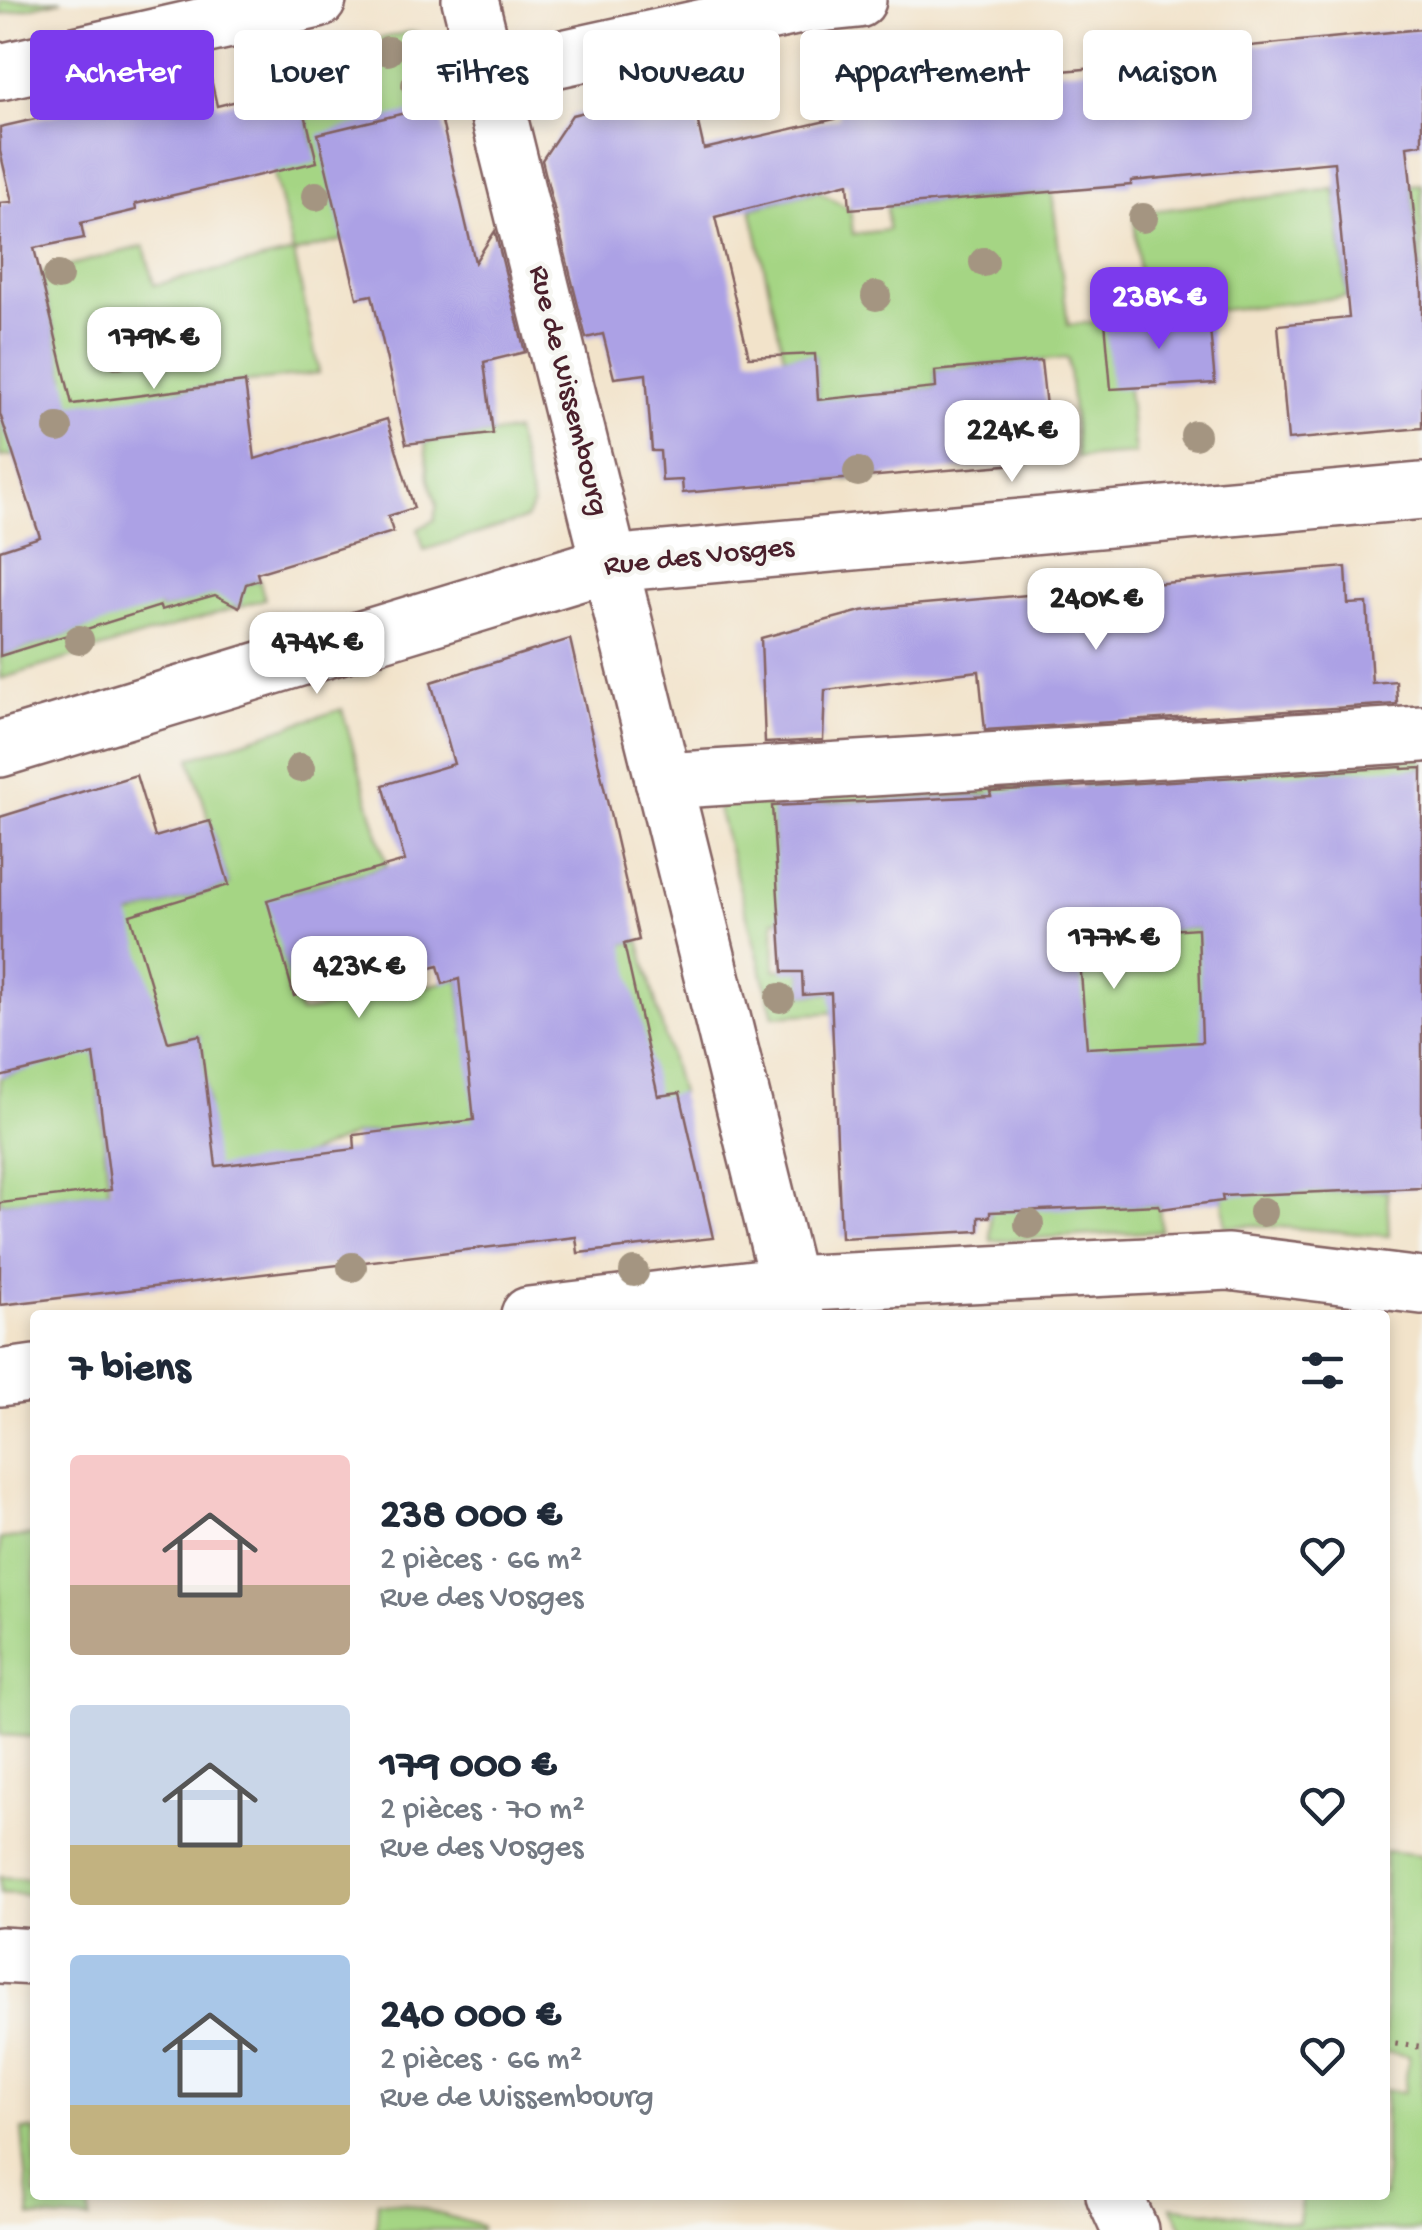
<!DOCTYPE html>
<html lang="fr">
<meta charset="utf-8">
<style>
body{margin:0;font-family:"Gochi Hand",sans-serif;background:#f2f2f3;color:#1f2937;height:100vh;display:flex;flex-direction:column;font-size:38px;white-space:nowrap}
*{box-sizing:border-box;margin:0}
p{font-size:32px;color:#747a83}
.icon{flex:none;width:55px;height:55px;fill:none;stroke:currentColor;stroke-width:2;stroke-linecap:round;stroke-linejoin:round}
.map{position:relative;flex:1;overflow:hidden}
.side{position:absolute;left:30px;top:1310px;width:1360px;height:890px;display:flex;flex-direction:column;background:#fff;border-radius:10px;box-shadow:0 5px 15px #0003}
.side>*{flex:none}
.hud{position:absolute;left:30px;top:30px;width:1362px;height:90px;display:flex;gap:20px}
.price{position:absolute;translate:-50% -85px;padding:0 22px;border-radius:20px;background:#fff;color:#222;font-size:32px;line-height:65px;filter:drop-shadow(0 2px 5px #0008)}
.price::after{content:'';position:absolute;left:50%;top:60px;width:30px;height:22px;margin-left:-15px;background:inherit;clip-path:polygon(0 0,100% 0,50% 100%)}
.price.on{background:#7c3aed;color:#fff}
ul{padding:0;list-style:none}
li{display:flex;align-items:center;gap:30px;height:250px;padding:0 40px}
li span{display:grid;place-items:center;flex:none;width:280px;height:200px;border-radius:10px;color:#555}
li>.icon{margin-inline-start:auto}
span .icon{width:120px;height:120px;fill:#fffc;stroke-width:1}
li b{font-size:42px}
h2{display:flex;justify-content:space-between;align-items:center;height:120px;padding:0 40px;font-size:42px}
.chip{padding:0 35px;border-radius:10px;background:#fff;box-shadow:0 5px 15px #0003;font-size:35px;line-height:90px}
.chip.on{background:#7c3aed;color:#fff}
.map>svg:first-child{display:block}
.green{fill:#a5d584;stroke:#787a58;stroke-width:2.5}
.building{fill:#aca1e5;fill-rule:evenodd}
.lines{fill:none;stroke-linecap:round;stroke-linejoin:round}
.pedestrian-casing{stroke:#856463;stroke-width:60}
.minor-casing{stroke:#856463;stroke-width:60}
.tertiary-casing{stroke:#856463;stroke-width:60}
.path{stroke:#856463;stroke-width:6;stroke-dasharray:2.5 8;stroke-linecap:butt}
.pedestrian{stroke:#fff;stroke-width:55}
.minor{stroke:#fff;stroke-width:55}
.tertiary{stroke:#fff;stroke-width:55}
.tree{fill:#a49581}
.labels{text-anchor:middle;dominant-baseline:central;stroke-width:9;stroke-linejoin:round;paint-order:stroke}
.street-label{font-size:30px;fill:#4a1f2b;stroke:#f6f6f2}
</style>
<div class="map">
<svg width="1422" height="2230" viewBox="0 0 1422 2230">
<rect width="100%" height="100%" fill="#f6f6f2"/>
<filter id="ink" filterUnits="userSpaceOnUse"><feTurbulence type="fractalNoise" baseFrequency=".01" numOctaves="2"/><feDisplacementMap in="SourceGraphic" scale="20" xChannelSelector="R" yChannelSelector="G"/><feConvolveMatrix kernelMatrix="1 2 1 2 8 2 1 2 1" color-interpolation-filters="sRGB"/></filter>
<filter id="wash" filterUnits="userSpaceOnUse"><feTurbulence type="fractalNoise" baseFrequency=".0048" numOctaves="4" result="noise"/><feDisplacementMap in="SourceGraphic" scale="40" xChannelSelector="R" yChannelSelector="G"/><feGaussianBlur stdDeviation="2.25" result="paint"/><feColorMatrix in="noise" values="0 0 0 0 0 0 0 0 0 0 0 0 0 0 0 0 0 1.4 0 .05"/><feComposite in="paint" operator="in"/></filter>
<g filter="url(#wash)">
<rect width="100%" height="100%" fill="#f2e3ca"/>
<g class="green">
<polygon points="0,0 62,0 0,15"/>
<polygon points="408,32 418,33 423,41 438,105 344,240 294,253 319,373 178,391 130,511 161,610 259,580 265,599 0,679 0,656 85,629 56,535 74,448 0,457 0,345 65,376 40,273 144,246 154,285 293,253 271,160 314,149 291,60"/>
<polygon points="1040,37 1043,73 837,91 833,58"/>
<polygon points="1422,184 1422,289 1385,293 1418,255 1411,185"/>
<polygon points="1335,189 1347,297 1142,318 1134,213"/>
<polygon points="818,191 850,209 853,234 888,230 887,206 1052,192 1068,325 1120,319 1135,454 1077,458 1068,358 935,371 936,388 876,394 883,477 824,482 815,355 784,356 751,208"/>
<polygon points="515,431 533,505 526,519 424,550 418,529 434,520 437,505 428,476 425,442"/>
<polygon points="342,709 387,866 294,892 308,941 282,950 300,1013 459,979 465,1034 624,944 639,940 680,1093 624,1137 373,1132 354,1135 307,1155 205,1180 208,1102 199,1035 95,1057 109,1191 0,1203 0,1077 26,1070 115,920 229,885 190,758"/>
<polygon points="1422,758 1422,768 1086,812 1084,777"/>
<polygon points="1067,777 1071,830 1005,794 773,805 775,850 799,919 774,920 775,970 802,969 803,995 852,992 1078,936 1198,928 1310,1192 1387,1190 1389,1236 1256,1225 1225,1227 1219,1125 1083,1207 1159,1205 1161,1231 991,1241 987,1135 878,1010 774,1016 715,797"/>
<polygon points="35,1535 35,1737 0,1735 0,1539"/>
<polygon points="1385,1851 1422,1855 1422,2230 1184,2230 1171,2206 1298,2223 1302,2195 1385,2195 1385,2090 1404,2092 1409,2056 1385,2052"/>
<polygon points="0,1877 35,1879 35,1895 0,1893"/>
<polygon points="22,2130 35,2130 35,2195 90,2195 90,2220 30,2217"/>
<polygon points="378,2201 404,2203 481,2226 481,2230 376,2230"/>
</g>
<g id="blocks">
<g class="building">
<polygon points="1422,29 1422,144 1407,146 1422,293 1422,428 1288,440 1278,325 1349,318 1334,162 1131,181 1131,185 850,209 848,183 715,217 749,357 815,354 818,400 936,388 935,371 1041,361 1052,461 683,493 682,480 662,481 660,451 652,451 646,374 614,378 603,334 586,338 542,160 572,115 673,90 679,119 696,114 704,149 839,118 837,91 1118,66 1117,59"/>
<polygon points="211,79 217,106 298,86 317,162 135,204 136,210 81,223 84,238 34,248 72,404 245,382 255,459 387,419 414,508 388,516 393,532 257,573 259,580 246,584 239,607 215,595 161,610 160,606 0,656 0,550 40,537 0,414 0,203 12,202 0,151 0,127"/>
<polygon points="438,105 475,262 495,231 525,352 484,362 493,434 406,444 372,295 357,298 318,134"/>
<polygon points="1177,315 1178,321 1209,318 1215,383 1111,389 1105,321"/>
<polygon points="1346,567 1348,604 1367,603 1372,683 1396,681 1397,704 985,730 979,671 825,690 823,740 765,743 761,638 861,611 901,606"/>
<polygon points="570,639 639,940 624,944 658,1096 680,1093 713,1238 578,1253 576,1237 0,1305 0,1203 111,1190 94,1054 0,1077 0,817 136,775 155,837 210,821 229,885 130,915 168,1042 200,1035 216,1166 355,1149 354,1135 474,1120 459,979 443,984 438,966 390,980 386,969 294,996 267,900 405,861 383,785 454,764 431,682"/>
<path d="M 1402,767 L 1402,769 L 1422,768 L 1422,1188 L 1222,1196 L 1223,1201 L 1160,1209 L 1159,1205 L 990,1212 L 990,1217 L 979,1217 L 979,1231 L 841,1238 L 831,993 L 803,995 L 802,972 L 783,972 L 772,806 L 991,796 L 990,792 ZM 1198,928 L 1202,1042 L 1087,1048 L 1078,936 Z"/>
</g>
</g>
</g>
<g filter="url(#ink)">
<use href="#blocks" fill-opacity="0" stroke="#856463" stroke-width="2.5"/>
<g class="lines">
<g class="pedestrian-casing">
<g id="pedestrian">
<polyline points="663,781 1422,734"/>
<polyline points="788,1284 1228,1262 1422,1286"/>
</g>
</g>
<g class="minor-casing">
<g id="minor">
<polyline points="470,0 796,1315"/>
<polyline points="0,72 318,0"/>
<polyline points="490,74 800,6 858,0"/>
<polyline points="0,749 609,564 1422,491"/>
<polyline points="529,1315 788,1284"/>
<polyline points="0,1378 35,1373"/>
</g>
</g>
<g class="tertiary-casing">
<g id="tertiary">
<polyline points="0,1955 35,1957"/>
<polyline points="1114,2195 1130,2230"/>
</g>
</g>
<polyline class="path" points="1385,2042 1422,2047"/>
<use href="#pedestrian" class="pedestrian"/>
<use href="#minor" class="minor"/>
<use href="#tertiary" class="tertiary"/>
</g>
<g class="tree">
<circle cx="1032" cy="46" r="15"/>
<circle cx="388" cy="51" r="15"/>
<circle cx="837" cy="66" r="15"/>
<circle cx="308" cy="72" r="15"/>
<circle cx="416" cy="85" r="15"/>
<circle cx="316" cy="196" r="15"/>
<circle cx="1143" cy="218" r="15"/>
<circle cx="984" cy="262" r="15"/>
<circle cx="58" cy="276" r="15"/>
<circle cx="876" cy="296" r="15"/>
<circle cx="119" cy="355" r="15"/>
<circle cx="58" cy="428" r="15"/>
<circle cx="1195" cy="435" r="15"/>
<circle cx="858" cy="472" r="15"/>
<circle cx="79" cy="640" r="15"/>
<circle cx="300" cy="768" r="15"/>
<circle cx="780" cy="998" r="15"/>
<circle cx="1263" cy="1212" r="15"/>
<circle cx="1029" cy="1224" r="15"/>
<circle cx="352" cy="1267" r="15"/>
<circle cx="634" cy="1272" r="15"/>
</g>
</g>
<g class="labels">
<g class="street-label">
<text transform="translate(567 391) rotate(76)">Rue de Wissembourg</text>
<text transform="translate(699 558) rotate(-6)">Rue des Vosges</text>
</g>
</g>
</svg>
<b class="price on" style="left:1159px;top:352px">238K €</b>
<b class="price" style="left:154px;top:392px">179K €</b>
<b class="price" style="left:1012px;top:485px">224K €</b>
<b class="price" style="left:1096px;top:653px">240K €</b>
<b class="price" style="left:317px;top:697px">474K €</b>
<b class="price" style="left:1114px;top:992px">177K €</b>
<b class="price" style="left:359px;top:1021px">423K €</b>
<div class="hud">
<a class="chip on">Acheter</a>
<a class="chip">Louer</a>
<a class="chip">Filtres</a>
<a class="chip">Nouveau</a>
<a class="chip">Appartement</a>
<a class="chip">Maison</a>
</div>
<section class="side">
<h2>7 biens<svg class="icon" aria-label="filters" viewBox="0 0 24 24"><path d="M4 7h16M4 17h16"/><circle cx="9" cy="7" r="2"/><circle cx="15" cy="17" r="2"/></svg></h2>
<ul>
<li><span style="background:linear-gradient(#f6c9c9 65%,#b9a48a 0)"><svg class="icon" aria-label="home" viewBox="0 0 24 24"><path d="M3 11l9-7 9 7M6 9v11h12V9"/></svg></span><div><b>238 000 €</b><p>2 pièces · 66 m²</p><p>Rue des Vosges</p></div><svg class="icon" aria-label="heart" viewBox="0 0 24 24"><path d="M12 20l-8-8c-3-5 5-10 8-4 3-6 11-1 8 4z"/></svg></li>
<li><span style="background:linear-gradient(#c9d6e8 70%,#c2b280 0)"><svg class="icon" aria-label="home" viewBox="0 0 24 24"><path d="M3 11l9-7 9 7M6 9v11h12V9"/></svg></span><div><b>179 000 €</b><p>2 pièces · 70 m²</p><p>Rue des Vosges</p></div><svg class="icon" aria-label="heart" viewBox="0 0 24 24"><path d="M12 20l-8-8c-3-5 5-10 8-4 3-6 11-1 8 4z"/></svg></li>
<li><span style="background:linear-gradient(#a9c7e8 75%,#c2b280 0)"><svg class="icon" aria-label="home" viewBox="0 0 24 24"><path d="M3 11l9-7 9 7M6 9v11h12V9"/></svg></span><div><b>240 000 €</b><p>2 pièces · 66 m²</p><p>Rue de Wissembourg</p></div><svg class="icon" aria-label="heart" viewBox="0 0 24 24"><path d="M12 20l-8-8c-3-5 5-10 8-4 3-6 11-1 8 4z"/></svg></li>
</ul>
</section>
</div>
